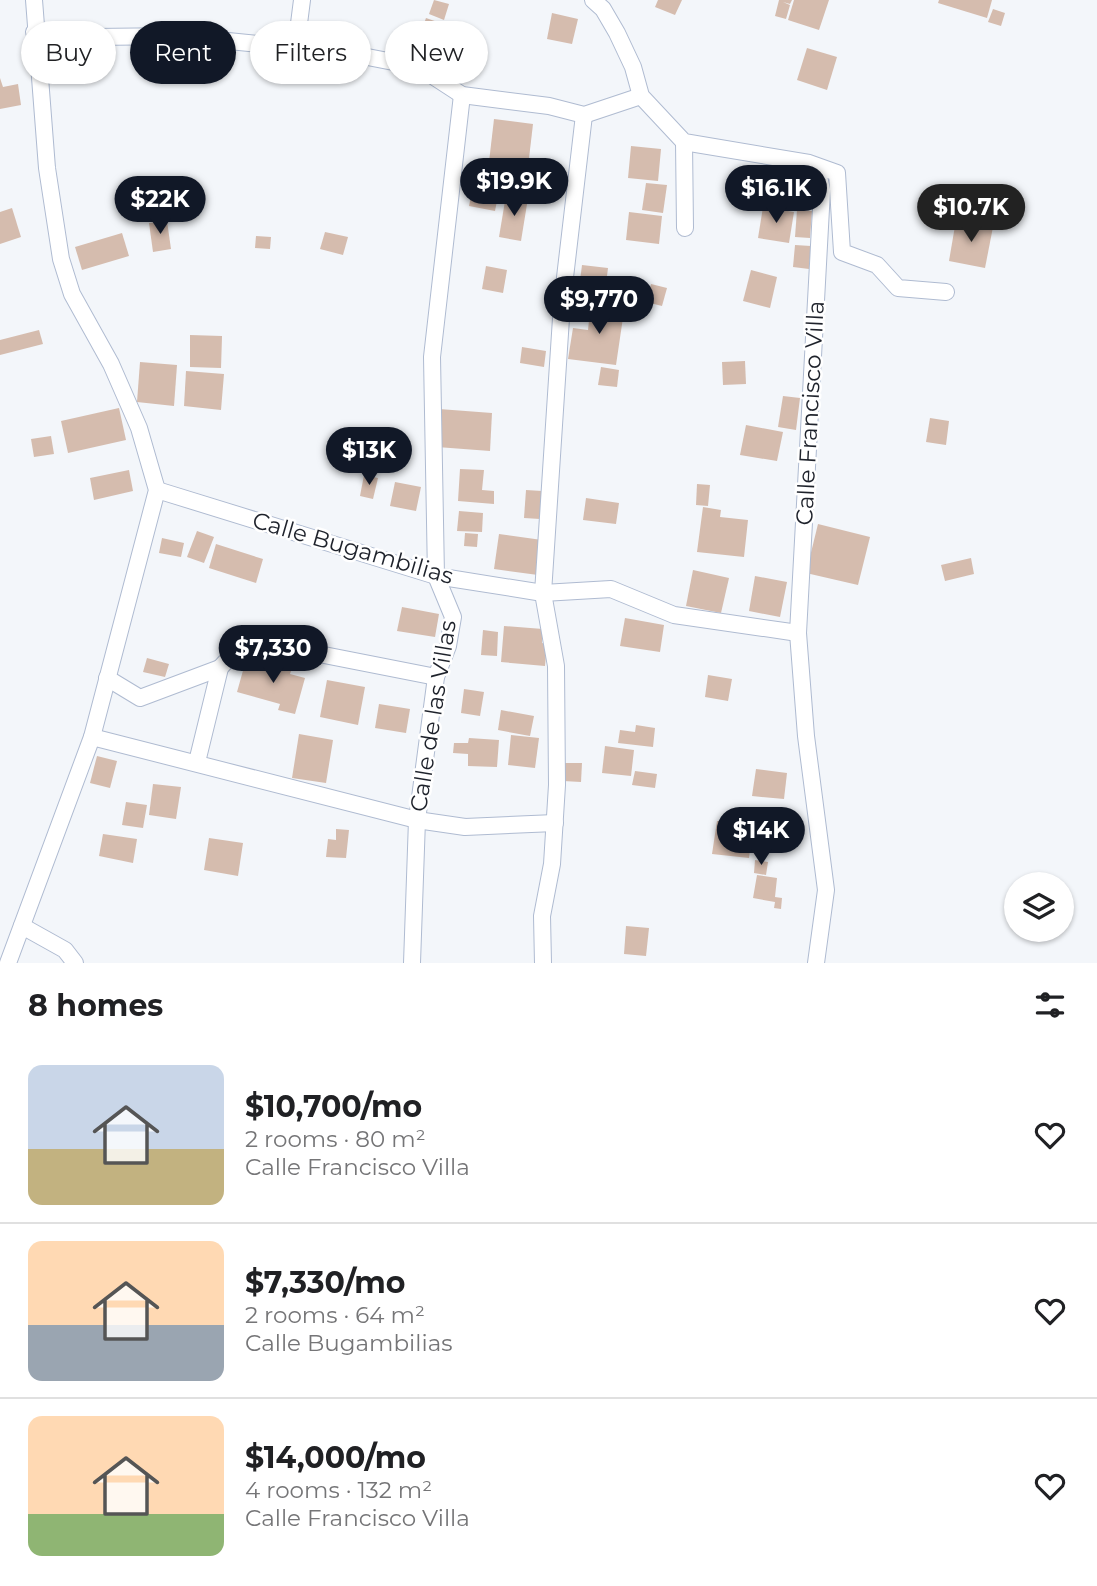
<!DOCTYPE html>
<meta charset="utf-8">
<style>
body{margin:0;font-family:Montserrat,sans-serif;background:#f6f6f6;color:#202124;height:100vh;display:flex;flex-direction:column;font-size:26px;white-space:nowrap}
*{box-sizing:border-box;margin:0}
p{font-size:23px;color:#757577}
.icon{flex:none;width:38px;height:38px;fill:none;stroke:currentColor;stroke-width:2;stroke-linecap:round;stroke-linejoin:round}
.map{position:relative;height:963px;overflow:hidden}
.panel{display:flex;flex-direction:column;background:#fff;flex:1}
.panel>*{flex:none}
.banner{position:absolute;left:21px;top:21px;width:700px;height:63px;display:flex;gap:14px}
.fabs{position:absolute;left:1004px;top:872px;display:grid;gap:14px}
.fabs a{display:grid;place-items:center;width:70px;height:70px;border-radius:50%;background:#fff;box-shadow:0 2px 5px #0004;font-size:35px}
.price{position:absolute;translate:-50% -60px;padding:0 16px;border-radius:24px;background:#111827;color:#fff;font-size:23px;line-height:46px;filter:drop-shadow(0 2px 4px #0008)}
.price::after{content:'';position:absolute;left:50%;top:42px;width:21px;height:16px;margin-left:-10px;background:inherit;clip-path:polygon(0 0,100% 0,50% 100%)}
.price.on{background:#222;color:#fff}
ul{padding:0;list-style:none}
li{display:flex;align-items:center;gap:21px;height:175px;padding:0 28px}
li+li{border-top:2px solid #e0e0e0}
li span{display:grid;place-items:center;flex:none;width:196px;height:140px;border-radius:14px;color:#555}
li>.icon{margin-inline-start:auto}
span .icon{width:84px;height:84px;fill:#fffc;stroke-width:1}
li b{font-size:30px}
h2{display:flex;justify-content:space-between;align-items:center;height:84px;padding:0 28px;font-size:30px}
.tag{padding:0 24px;border-radius:32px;background:#fff;box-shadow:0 2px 5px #0004;font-size:24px;line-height:63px}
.tag.on{background:#111827;color:#fff}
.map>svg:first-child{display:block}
.building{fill:#d5bcae}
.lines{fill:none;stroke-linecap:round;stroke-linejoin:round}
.street-casing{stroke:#afbbd1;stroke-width:18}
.street{stroke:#fff;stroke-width:16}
.labels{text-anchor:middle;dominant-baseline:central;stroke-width:5;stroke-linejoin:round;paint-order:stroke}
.street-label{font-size:23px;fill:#1e222b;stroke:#fff}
</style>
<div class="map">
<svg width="1097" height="963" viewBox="0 0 1097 963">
<rect width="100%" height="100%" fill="#f3f6fa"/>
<g class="building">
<polygon points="434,0 449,4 444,20 429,14"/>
<polygon points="658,0 682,0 675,15 655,7"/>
<polygon points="779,0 792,0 790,4 783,2 790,5 786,19 775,16"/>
<polygon points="794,0 829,0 819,30 788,20"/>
<polygon points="939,0 992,0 987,18 938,3"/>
<polygon points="993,9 1005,13 1001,26 988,22"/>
<polygon points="552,13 578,19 572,44 547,39"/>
<polygon points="426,18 449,26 439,52 417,44"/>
<polygon points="807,48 837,57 827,90 797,80"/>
<polygon points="0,78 3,87 18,84 21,105 0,109"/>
<polygon points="494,119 533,124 528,167 489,162"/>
<polygon points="631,146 661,149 658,181 628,178"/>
<polygon points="478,161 504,165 495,211 469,206"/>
<polygon points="646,183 667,185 663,213 642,210"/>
<polygon points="795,185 810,187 808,208 793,206"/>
<polygon points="506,195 528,198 521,241 499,237"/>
<polygon points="763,207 794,212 789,243 758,238"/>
<polygon points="12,208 21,237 0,244 0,212"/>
<polygon points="797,210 812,211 810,238 795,237"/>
<polygon points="629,212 662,216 659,244 626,240"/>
<polygon points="956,220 993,227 985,268 949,261"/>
<polygon points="167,221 171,249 153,252 149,223"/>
<polygon points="325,232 348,237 343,255 320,249"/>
<polygon points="122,233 129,256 82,270 75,247"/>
<polygon points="256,236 271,237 270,249 255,248"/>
<polygon points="795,245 811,246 809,269 793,267"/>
<polygon points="582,265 608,268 604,299 578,296"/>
<polygon points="486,266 507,270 503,293 482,289"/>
<polygon points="751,270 777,277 770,308 743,301"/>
<polygon points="651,284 667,288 662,306 646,302"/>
<polygon points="605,301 625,304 616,365 568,359 573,328 588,330 590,311 603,313"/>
<polygon points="39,330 43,344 0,355 0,340"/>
<polygon points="190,335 222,336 221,368 190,367"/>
<polygon points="522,347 546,351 544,367 520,363"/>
<polygon points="745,361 746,384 723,385 722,362"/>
<polygon points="140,362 177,365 174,406 137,402"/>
<polygon points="601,367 619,370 617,387 598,385"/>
<polygon points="186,371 224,374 221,410 184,406"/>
<polygon points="783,396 800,398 796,430 778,427"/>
<polygon points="119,408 126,440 68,453 61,421"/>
<polygon points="439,409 492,413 490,451 437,447"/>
<polygon points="930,418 949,421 946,445 926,442"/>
<polygon points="746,425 783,432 777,461 740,455"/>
<polygon points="51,436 54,454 34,457 31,439"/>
<polygon points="460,469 484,470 482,490 494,491 494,504 458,501"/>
<polygon points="129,470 133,491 94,500 90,478"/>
<polygon points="364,475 378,478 373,499 360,496"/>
<polygon points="395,482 421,487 416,511 390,506"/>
<polygon points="697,484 710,485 708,506 696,505"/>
<polygon points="526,490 542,491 540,519 524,518"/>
<polygon points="586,498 619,503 616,524 583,520"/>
<polygon points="703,507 721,510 720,517 748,520 744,557 697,552"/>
<polygon points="459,511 483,513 482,532 457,531"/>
<polygon points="818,524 870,537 858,585 806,573"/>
<polygon points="197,531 214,537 204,563 187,557"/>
<polygon points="465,533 478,534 477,547 464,546"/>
<polygon points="499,534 542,540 538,575 494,569"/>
<polygon points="162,538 184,543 181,557 159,553"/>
<polygon points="216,544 263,559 256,583 209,568"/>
<polygon points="971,558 974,574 945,581 941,565"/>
<polygon points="693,570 729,578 721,613 686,606"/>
<polygon points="755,576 787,582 780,617 749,611"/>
<polygon points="402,607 439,614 435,637 397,631"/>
<polygon points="625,618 664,625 660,652 620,646"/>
<polygon points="504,626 543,629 542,643 547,644 545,666 501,662"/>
<polygon points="483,630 498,632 497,656 481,655"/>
<polygon points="147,658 169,664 165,677 143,672"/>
<polygon points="260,659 292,668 290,674 305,678 295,714 278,710 280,704 237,692 244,667 256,671"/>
<polygon points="708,675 732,679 728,701 705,697"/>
<polygon points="327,680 365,687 358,725 320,717"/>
<polygon points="464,689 484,692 480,716 461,713"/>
<polygon points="379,704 410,709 406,733 375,728"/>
<polygon points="501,710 534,716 530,736 498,730"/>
<polygon points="636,725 655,728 653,747 618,743 620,730 635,732"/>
<polygon points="299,734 333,740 326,783 292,778"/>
<polygon points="511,735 539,738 535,768 508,765"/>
<polygon points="469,738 499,740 497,767 468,766 468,754 453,753 454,743 468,743"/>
<polygon points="605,746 634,750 631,776 602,773"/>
<polygon points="97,756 117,761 110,788 90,783"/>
<polygon points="564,763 582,763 581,782 563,781"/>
<polygon points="756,769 787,773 784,799 752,796"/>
<polygon points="635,771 657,774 655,788 632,785"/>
<polygon points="153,784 181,787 176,819 149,815"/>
<polygon points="126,802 147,805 143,828 122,825"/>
<polygon points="717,821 753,826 749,858 712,854"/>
<polygon points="336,829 349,830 346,858 326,857 328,839 336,840"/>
<polygon points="103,834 137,839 133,863 99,856"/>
<polygon points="209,838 243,843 238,876 204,870"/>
<polygon points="755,860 768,862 766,875 754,873"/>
<polygon points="757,875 777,878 775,897 782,898 781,909 774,908 775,902 753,898"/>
<polygon points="626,926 649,928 646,956 624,954"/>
</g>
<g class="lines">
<g class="street-casing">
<g id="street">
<polyline points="593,0 603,9 617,33 633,67 641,96 684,142 809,163 837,173 842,252 877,265 898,288 946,292"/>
<polyline points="34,32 94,37 179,36 347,53 419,67 462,95 549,106 584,115 641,96"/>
<polyline points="296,47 302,0"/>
<polyline points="684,142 685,228"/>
<polyline points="157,490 436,576 543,593 611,589 674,615 798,633"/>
<polyline points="107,678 140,698 220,668"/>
<polyline points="92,737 417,820 465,827 555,823"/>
<polyline points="197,762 220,668 238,648 258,642 436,677"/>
<polyline points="22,926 65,950 75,963"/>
<polyline points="8,963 92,737 157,490 139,428 111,364 72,294 61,259 47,168 34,0"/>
<polyline points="412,963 417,820 436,677 448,646 453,617 436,576 432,357 462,95"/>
<polyline points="543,963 542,916 552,864 557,785 556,666 543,593 562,303 584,115"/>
<polyline points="816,963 826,890 806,736 798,633 822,190 817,168"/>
</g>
</g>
<use href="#street" class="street"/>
</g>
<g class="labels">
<g class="street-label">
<text transform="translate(810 413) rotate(-87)">Calle Francisco Villa</text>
<text transform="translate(353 548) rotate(16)">Calle Bugambilias</text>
<text transform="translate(433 716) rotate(-81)">Calle de las Villas</text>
</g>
</g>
</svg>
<div class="fabs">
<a><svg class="icon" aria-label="layers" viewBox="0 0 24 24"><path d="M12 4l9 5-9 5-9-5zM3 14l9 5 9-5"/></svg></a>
</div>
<b class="price" style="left:514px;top:218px">$19.9K</b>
<b class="price" style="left:776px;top:225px">$16.1K</b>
<b class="price" style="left:160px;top:236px">$22K</b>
<b class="price on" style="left:971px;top:244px">$10.7K</b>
<b class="price" style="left:599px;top:336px">$9,770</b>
<b class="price" style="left:369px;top:487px">$13K</b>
<b class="price" style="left:273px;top:685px">$7,330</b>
<b class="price" style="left:761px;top:867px">$14K</b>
<div class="banner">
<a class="tag">Buy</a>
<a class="tag on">Rent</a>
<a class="tag">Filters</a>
<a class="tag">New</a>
</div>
</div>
<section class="panel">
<h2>8 homes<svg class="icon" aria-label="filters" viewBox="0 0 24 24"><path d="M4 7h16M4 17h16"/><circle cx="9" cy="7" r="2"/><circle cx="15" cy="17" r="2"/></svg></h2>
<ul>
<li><span style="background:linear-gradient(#c9d6e8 60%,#c2b280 0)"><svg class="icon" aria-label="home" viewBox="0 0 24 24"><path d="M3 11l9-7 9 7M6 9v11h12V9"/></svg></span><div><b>$10,700/mo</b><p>2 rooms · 80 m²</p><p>Calle Francisco Villa</p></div><svg class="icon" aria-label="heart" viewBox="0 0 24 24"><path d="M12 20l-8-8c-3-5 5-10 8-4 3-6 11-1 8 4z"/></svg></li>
<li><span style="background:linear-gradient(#ffd9b3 60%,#9aa5b1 0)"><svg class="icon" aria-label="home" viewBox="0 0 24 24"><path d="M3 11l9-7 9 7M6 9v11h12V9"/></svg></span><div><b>$7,330/mo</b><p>2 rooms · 64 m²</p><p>Calle Bugambilias</p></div><svg class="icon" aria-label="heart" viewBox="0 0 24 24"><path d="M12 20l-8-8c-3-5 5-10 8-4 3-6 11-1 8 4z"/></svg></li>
<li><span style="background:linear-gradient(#ffd9b3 70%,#8fb573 0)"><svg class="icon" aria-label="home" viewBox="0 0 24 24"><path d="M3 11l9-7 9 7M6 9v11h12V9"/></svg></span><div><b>$14,000/mo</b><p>4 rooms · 132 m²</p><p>Calle Francisco Villa</p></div><svg class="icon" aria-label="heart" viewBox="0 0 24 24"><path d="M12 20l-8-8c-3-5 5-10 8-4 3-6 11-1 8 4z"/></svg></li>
</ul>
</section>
